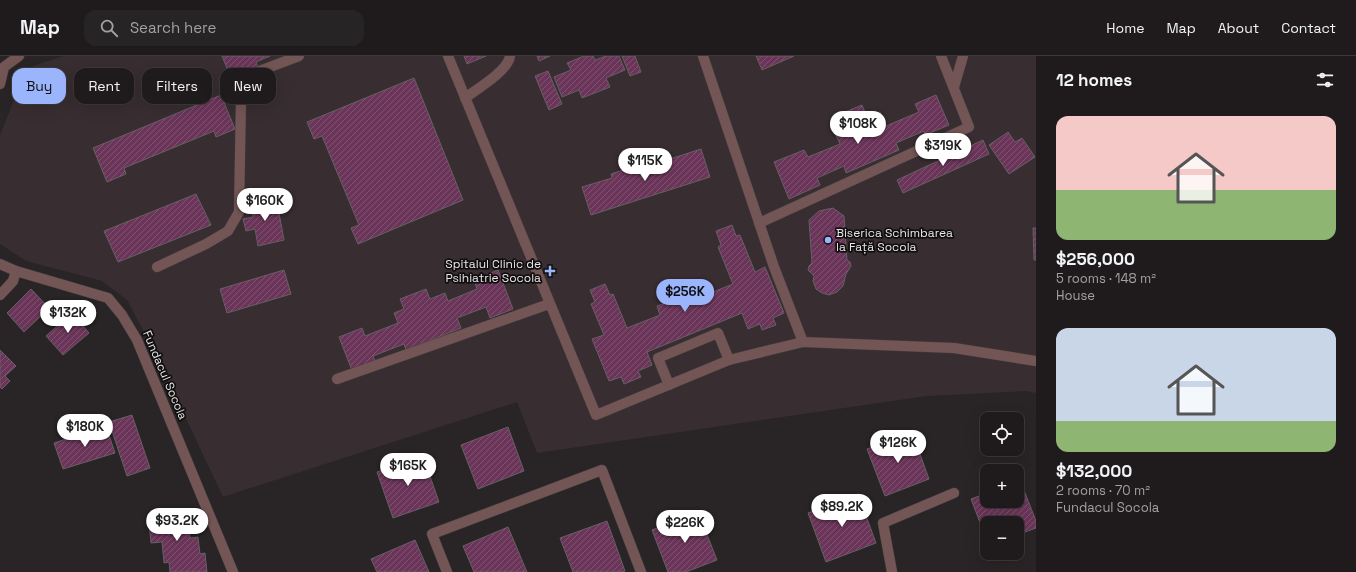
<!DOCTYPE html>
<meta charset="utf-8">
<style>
body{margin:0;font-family:"Space Grotesk",sans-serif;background:#272425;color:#f1f3f6;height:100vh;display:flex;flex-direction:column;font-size:15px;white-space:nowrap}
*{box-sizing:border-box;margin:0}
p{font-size:13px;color:#a1a1a3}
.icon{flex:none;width:22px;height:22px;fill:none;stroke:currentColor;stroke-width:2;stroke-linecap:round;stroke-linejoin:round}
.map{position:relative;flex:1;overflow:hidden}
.details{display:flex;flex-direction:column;background:#1f1b1c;width:320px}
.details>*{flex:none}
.banner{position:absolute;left:12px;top:12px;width:380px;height:36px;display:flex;gap:8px}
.tools{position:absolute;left:980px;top:356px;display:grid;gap:8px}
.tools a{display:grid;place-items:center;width:44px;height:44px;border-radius:8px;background:#1f1b1c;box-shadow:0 4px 16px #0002,0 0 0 1px #3c393b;font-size:20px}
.price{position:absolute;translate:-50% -34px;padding:0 9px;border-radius:14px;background:#fff;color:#222;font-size:13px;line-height:26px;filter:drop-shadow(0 1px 2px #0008)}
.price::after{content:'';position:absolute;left:50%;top:24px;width:12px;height:9px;margin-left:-6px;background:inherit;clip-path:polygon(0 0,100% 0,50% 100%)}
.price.selected{background:#9bb5fd;color:#111}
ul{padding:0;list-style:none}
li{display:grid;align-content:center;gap:8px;height:212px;padding:0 20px}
li span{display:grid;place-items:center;height:124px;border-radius:12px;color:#555}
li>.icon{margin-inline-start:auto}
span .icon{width:72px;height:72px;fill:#fffc;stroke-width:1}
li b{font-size:17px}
h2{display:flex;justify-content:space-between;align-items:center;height:48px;padding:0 20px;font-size:17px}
.tag{padding:0 14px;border-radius:12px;background:#1f1b1c;box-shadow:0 4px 16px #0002,0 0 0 1px #3c393b;font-size:14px;line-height:36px}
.tag.selected{background:#9bb5fd;color:#111}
header{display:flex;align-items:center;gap:24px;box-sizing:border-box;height:56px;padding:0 20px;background:#1f1b1c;border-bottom:1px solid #3c393b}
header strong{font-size:19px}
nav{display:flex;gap:22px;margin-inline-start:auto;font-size:14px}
.search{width:280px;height:36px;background:#272425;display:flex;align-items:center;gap:10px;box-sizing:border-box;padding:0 14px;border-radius:12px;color:#a1a1a3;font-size:15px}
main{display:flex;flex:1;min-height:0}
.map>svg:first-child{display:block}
.built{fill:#382d30}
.building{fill:url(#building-hatch);stroke:#656063}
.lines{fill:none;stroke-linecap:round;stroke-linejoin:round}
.minor-casing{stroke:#443f40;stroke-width:11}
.minor{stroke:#745556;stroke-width:10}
.poi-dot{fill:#9bb5fd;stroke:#100e0e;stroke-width:1.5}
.labels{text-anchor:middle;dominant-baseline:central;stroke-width:3.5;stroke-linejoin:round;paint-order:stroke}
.poi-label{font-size:12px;fill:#eae6e7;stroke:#100e0e;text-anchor:start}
.street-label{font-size:12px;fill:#eae6e7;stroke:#100e0e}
</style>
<header>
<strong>Map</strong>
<div class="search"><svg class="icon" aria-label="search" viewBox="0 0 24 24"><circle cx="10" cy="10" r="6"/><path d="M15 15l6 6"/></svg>Search here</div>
<nav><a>Home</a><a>Map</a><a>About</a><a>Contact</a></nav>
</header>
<main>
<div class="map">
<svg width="1036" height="516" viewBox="0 0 1036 516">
<defs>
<pattern id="building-hatch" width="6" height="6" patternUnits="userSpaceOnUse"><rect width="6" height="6" fill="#6b3559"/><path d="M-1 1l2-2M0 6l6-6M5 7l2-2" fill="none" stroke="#805271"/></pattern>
</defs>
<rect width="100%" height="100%" fill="#292425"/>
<polygon class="built" points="63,0 1036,0 1036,337 1026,335 927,340 537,397 517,346 223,441 154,295 127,244 102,225 26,205 0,188 0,79 14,44 33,10"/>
<g class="building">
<polygon points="222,0 270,0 256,6 258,11 231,22"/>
<polygon points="464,0 486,0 467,8"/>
<polygon points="537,0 550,0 539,5"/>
<polygon points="584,0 593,0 595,4 606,0 619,0 625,14 606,22 610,31 582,42 579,34 562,41 554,21 571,14 567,7"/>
<polygon points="622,0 635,0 641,16 630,20"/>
<polygon points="756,0 794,0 762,14"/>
<polygon points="548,15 562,48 549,54 535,20"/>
<polygon points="414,22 463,144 358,188 351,172 359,169 322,80 314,83 307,66"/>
<polygon points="221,39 235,73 216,81 214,75 124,112 126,118 107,126 93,92"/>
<polygon points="936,39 949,69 925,79 924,75 896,87 899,94 846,117 844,110 817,122 820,129 789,143 774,106 804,94 808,101 840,88 835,77 841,75 835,60 862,49 867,61 880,56 886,70 919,56 915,48"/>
<polygon points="1008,76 1015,86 1022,82 1035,101 1009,118 989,89"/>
<polygon points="983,84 989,98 903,137 897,124"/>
<polygon points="701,93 710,121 591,159 582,131 612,122 611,118 641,108 642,112"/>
<polygon points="196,138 211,169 118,206 104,175"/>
<polygon points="276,141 284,184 258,190 255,173 246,175 243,163 253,161 250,146"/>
<polygon points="833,152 844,160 847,204 850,206 851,210 846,218 843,230 837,236 829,239 822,237 816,233 813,225 814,220 808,214 809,210 812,207 809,164 819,155"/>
<polygon points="732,169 736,180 740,179 755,216 765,211 784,257 773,262 776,269 762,274 760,268 748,273 742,257 647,296 652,309 638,315 641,321 624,328 621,321 609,325 592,283 604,279 591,248 595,246 590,234 605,228 610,239 613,238 627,272 660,259 657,250 668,246 667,243 682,236 684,240 695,235 698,242 733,228 718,191 721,189 716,175"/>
<polygon points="1033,172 1036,172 1036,204 1034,204"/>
<polygon points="284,214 291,238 227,257 220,233"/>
<polygon points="498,214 513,253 490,262 486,251 457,262 461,272 406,294 404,288 373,300 376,308 353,317 339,281 362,272 365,280 398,267 394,257 404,253 400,243 426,233 430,243 445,237 448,245 477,233 474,224"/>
<polygon points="31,233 49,252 24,276 7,257"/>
<polygon points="72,257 89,277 63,299 46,280"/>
<polygon points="0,294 16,310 5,320 10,325 2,333 0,331"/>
<polygon points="132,359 150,412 127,420 109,366"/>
<polygon points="106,370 115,397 63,413 54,387"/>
<polygon points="508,371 524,415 478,433 461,389"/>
<polygon points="912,376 929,423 885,440 867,393"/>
<polygon points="423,400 439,446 393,462 377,416"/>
<polygon points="1020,424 1036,465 1036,472 1017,479 1017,467 987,467 987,485 971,443 987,437 987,445 1017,445 1017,425"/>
<polygon points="858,438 876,487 826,506 808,457"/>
<polygon points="178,454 179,462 188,461 190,482 198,481 200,498 205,497 207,516 170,516 169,506 164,507 162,486 151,487 148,458"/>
<polygon points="698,456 717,504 686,516 668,516 652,474"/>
<polygon points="607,465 625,515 622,516 573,516 560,482"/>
<polygon points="508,471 527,516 474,516 463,490"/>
<polygon points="415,484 429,516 377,516 371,503"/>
</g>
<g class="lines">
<g class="minor-casing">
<g id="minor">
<polyline points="448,0 596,359 729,304 803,286"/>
<polyline points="703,0 774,211 803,286 954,292 1036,305"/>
<polyline points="0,28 4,11 19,0"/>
<polyline points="954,31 963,0"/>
<path d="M 465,42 C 477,33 508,15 510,0"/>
<polyline points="759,167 969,71 941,0"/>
<polyline points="0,208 16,215 108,242 122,259 137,284 233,516"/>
<polyline points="157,211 206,188 228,175 239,156 241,42 243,30 254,17 299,0"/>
<polyline points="0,239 13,225 16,215"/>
<polyline points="337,323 549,248"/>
<polyline points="669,329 658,302 718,277 729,304"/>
<polyline points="447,516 432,478 602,414 641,516"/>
<polyline points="892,516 883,467 954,437"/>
</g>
</g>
<use href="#minor" class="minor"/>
</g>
<g class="poi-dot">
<circle cx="828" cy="184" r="4"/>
<path d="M548 209h4v4h4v4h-4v4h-4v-4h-4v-4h4z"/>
</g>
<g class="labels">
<g class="poi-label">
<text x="836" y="177">Biserica Schimbarea<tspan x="836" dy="14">la Față Socola</tspan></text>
<text x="541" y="208" text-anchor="end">Spitalul Clinic de<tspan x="541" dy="14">Psihiatrie Socola</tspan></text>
</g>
<g class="street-label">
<text transform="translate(165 319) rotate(67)">Fundacul Socola</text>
</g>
</g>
</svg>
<div class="tools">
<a><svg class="icon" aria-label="locate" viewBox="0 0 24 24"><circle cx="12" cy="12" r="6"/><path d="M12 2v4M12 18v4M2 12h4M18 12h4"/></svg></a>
<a>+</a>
<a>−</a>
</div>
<b class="price" style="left:858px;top:89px">$108K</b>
<b class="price" style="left:943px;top:111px">$319K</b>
<b class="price" style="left:645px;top:126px">$115K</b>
<b class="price" style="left:265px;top:166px">$160K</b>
<b class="price selected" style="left:685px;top:257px">$256K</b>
<b class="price" style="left:68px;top:278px">$132K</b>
<b class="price" style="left:85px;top:392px">$180K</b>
<b class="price" style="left:898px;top:408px">$126K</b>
<b class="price" style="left:408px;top:431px">$165K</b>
<b class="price" style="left:842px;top:472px">$89.2K</b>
<b class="price" style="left:177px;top:486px">$93.2K</b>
<b class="price" style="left:685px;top:488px">$226K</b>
<div class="banner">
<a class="tag selected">Buy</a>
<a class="tag">Rent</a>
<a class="tag">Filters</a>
<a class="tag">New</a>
</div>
</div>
<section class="details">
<h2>12 homes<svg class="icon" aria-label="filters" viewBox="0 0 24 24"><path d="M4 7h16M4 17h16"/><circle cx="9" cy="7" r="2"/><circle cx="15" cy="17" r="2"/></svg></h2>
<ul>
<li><span style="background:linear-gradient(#f6c9c9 60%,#8fb573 0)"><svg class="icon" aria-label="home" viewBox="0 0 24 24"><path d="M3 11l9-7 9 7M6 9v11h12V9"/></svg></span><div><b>$256,000</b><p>5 rooms · 148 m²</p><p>House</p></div></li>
<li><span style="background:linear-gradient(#c9d6e8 75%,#8fb573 0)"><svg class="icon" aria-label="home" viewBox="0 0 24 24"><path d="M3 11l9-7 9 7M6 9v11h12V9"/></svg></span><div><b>$132,000</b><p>2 rooms · 70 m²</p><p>Fundacul Socola</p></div></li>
</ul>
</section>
</main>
